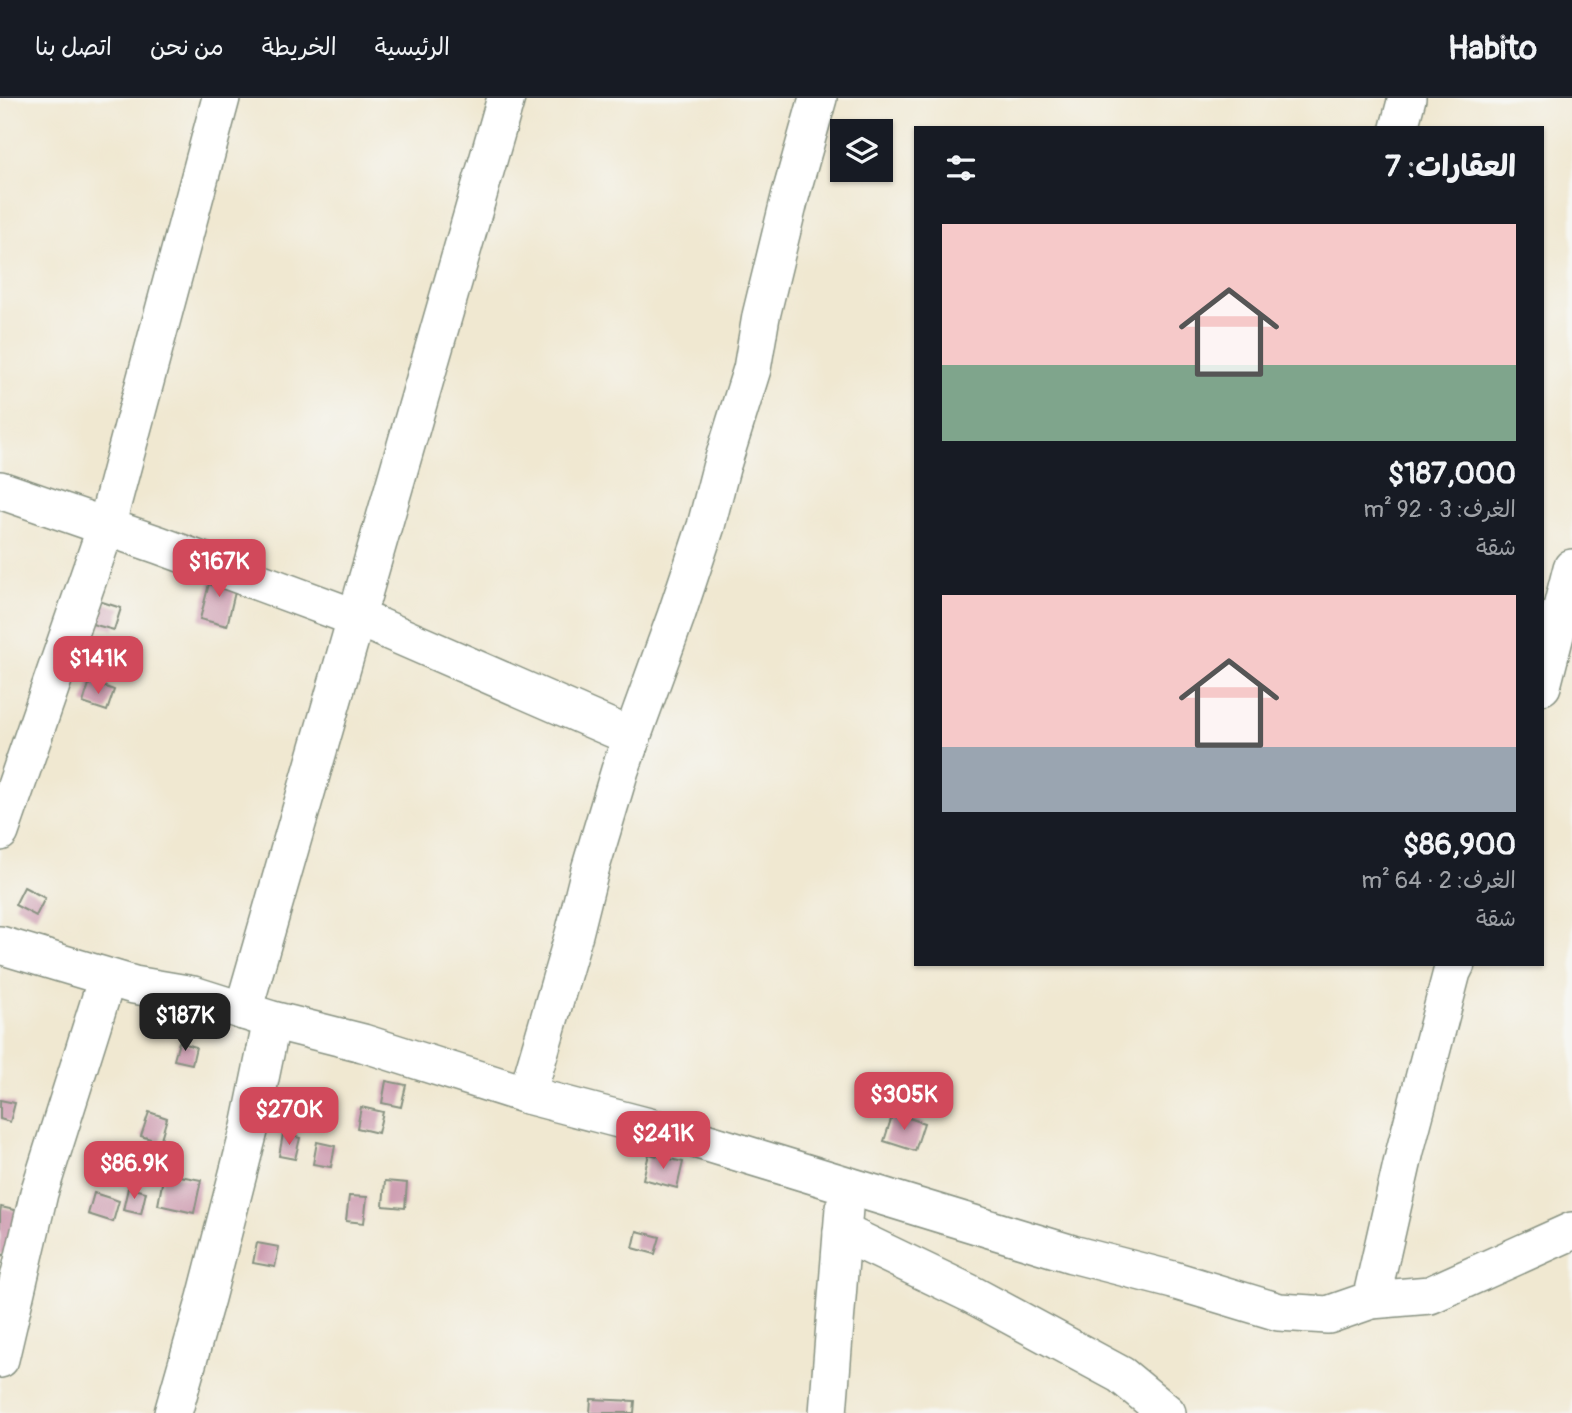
<!DOCTYPE html>
<html lang="ar">
<meta charset="utf-8">
<style>
body{margin:0;font-family:Pangolin,"Playpen Sans Arabic",sans-serif;background:#242831;color:#f1f3f6;direction:rtl;height:100vh;display:flex;flex-direction:column;font-size:26px;white-space:nowrap}
*{box-sizing:border-box;margin:0}
p{font-size:23px;color:#9ea1a6}
.icon{flex:none;width:38px;height:38px;fill:none;stroke:currentColor;stroke-width:2;stroke-linecap:round;stroke-linejoin:round}
.map{position:relative;flex:1;overflow:hidden;direction:ltr}
.side{position:absolute;left:914px;top:28px;width:630px;height:840px;display:flex;flex-direction:column;background:#171b24;border-radius:0px;box-shadow:0 2px 5px #0004;direction:rtl}
.side>*{flex:none}
.tools{position:absolute;left:830px;top:21px;display:grid;gap:14px}
.tools a{display:grid;place-items:center;width:63px;height:63px;border-radius:0px;background:#171b24;box-shadow:0 2px 5px #0004;font-size:35px}
.price{position:absolute;translate:-50% -60px;padding:0 16px;border-radius:14px;background:#d1495b;color:#fff;font-size:23px;line-height:46px;filter:drop-shadow(0 2px 4px #0008)}
.price::after{content:'';position:absolute;left:50%;top:42px;width:21px;height:16px;margin-left:-10px;background:inherit;clip-path:polygon(0 0,100% 0,50% 100%)}
.price.on{background:#222;color:#fff}
ul{padding:0;list-style:none}
li{display:grid;align-content:center;gap:14px;height:371px;padding:0 28px}
li span{display:grid;place-items:center;height:217px;border-radius:0px;color:#555}
li>.icon{margin-inline-start:auto}
span .icon{width:126px;height:126px;fill:#fffc;stroke-width:1}
li b{font-size:30px}
h2{display:flex;justify-content:space-between;align-items:center;height:84px;padding:0 28px;font-size:30px}
header{display:flex;align-items:center;gap:42px;box-sizing:border-box;height:98px;padding:0 35px;background:#171b24;border-bottom:2px solid #363941}
header strong{font-size:33px}
nav{display:flex;gap:38px;margin-inline-start:auto;font-size:24px}
.map>svg:first-child{display:block}
.building{fill:#cc99ae}
.lines{fill:none;stroke-linecap:round;stroke-linejoin:round}
.minor-casing{stroke:#889282;stroke-width:40}
.minor{stroke:#fff;stroke-width:37}
</style>
<header>
<strong>Habito</strong>
<nav><a>الرئيسية</a><a>الخريطة</a><a>من نحن</a><a>اتصل بنا</a></nav>
</header>
<div class="map">
<svg width="1572" height="1315" viewBox="0 0 1572 1315">
<rect width="100%" height="100%" fill="#f6f6f2"/>
<filter id="ink" filterUnits="userSpaceOnUse"><feTurbulence type="fractalNoise" baseFrequency=".0143" numOctaves="2"/><feDisplacementMap in="SourceGraphic" scale="14" xChannelSelector="R" yChannelSelector="G"/><feConvolveMatrix kernelMatrix="1 2 1 2 8 2 1 2 1" color-interpolation-filters="sRGB"/></filter>
<filter id="wash" filterUnits="userSpaceOnUse"><feTurbulence type="fractalNoise" baseFrequency=".00686" numOctaves="4" result="noise"/><feDisplacementMap in="SourceGraphic" scale="28" xChannelSelector="R" yChannelSelector="G"/><feGaussianBlur stdDeviation="1.57" result="paint"/><feColorMatrix in="noise" values="0 0 0 0 0 0 0 0 0 0 0 0 0 0 0 0 0 1.4 0 .05"/><feComposite in="paint" operator="in"/></filter>
<g filter="url(#wash)">
<rect width="100%" height="100%" fill="#f0e8d1"/>
<g id="blocks">
<g class="building">
<polygon points="212,474 238,481 227,528 200,521"/>
<polygon points="99,503 121,510 114,532 92,526"/>
<polygon points="90,583 114,592 107,613 83,605"/>
<polygon points="24,789 45,800 36,818 15,807"/>
<polygon points="179,944 196,949 192,966 174,962"/>
<polygon points="386,983 406,987 401,1009 382,1005"/>
<polygon points="0,1002 15,1005 10,1024 0,1021"/>
<polygon points="361,1009 383,1014 378,1035 357,1030"/>
<polygon points="149,1014 167,1020 160,1044 141,1038"/>
<polygon points="893,1015 924,1025 915,1053 884,1043"/>
<polygon points="283,1036 300,1040 295,1061 279,1058"/>
<polygon points="317,1044 335,1048 331,1069 313,1066"/>
<polygon points="649,1056 683,1064 677,1090 643,1081"/>
<polygon points="164,1075 201,1082 194,1115 158,1107"/>
<polygon points="385,1083 407,1085 405,1110 383,1108"/>
<polygon points="128,1090 146,1094 141,1116 123,1112"/>
<polygon points="94,1095 119,1103 113,1124 88,1116"/>
<polygon points="349,1098 367,1099 364,1125 346,1123"/>
<polygon points="1,1109 23,1114 11,1159 0,1156 0,1114"/>
<polygon points="637,1133 660,1139 655,1156 633,1150"/>
<polygon points="257,1145 279,1149 275,1169 253,1165"/>
<polygon points="591,1301 635,1303 634,1315 590,1315"/>
</g>
</g>
</g>
<g filter="url(#ink)">
<use href="#blocks" fill-opacity="0" stroke="#889282" stroke-width="2"/>
<g class="lines">
<g class="minor-casing">
<g id="minor">
<polyline points="1399,30 1407,0"/>
<polyline points="0,392 159,447 375,527 632,639"/>
<polyline points="1542,588 1572,470"/>
<polyline points="0,734 106,429 221,0"/>
<polyline points="0,847 134,887 193,897 272,922 363,945 527,997 695,1041 1072,1156 1173,1182 1279,1214 1328,1217 1371,1202 1405,1053 1452,874 1456,866"/>
<polyline points="243,913 506,0"/>
<polyline points="527,997 574,836 590,772 620,672 676,518 706,428 721,370 752,271 761,218 790,99 818,0"/>
<polyline points="842,1134 969,1195 1121,1277 1167,1315"/>
<polyline points="1371,1202 1430,1197 1572,1133"/>
<polyline points="0,1261 39,1095 107,880"/>
<polyline points="173,1315 206,1200 250,1029 272,922"/>
<polyline points="828,1315 844,1110"/>
</g>
</g>
<use href="#minor" class="minor"/>
</g>
</g>
</svg>
<div class="tools">
<a><svg class="icon" aria-label="layers" viewBox="0 0 24 24"><path d="M12 4l9 5-9 5-9-5zM3 14l9 5 9-5"/></svg></a>
</div>
<b class="price" style="left:219px;top:501px">$167K</b>
<b class="price" style="left:98px;top:598px">$141K</b>
<b class="price on" style="left:185px;top:955px">$187K</b>
<b class="price" style="left:904px;top:1034px">$305K</b>
<b class="price" style="left:289px;top:1049px">$270K</b>
<b class="price" style="left:663px;top:1073px">$241K</b>
<b class="price" style="left:134px;top:1103px">$86.9K</b>
<section class="side">
<h2>العقارات: 7<svg class="icon" aria-label="filters" viewBox="0 0 24 24"><path d="M4 7h16M4 17h16"/><circle cx="9" cy="7" r="2"/><circle cx="15" cy="17" r="2"/></svg></h2>
<ul>
<li><span style="background:linear-gradient(#f6c9c9 65%,#7fa58c 0)"><svg class="icon" aria-label="home" viewBox="0 0 24 24"><path d="M3 11l9-7 9 7M6 9v11h12V9"/></svg></span><div><b>$187,000</b><p>الغرف: 3 · 92 m²</p><p>شقة</p></div></li>
<li><span style="background:linear-gradient(#f6c9c9 70%,#9aa5b1 0)"><svg class="icon" aria-label="home" viewBox="0 0 24 24"><path d="M3 11l9-7 9 7M6 9v11h12V9"/></svg></span><div><b>$86,900</b><p>الغرف: 2 · 64 m²</p><p>شقة</p></div></li>
</ul>
</section>
</div>
